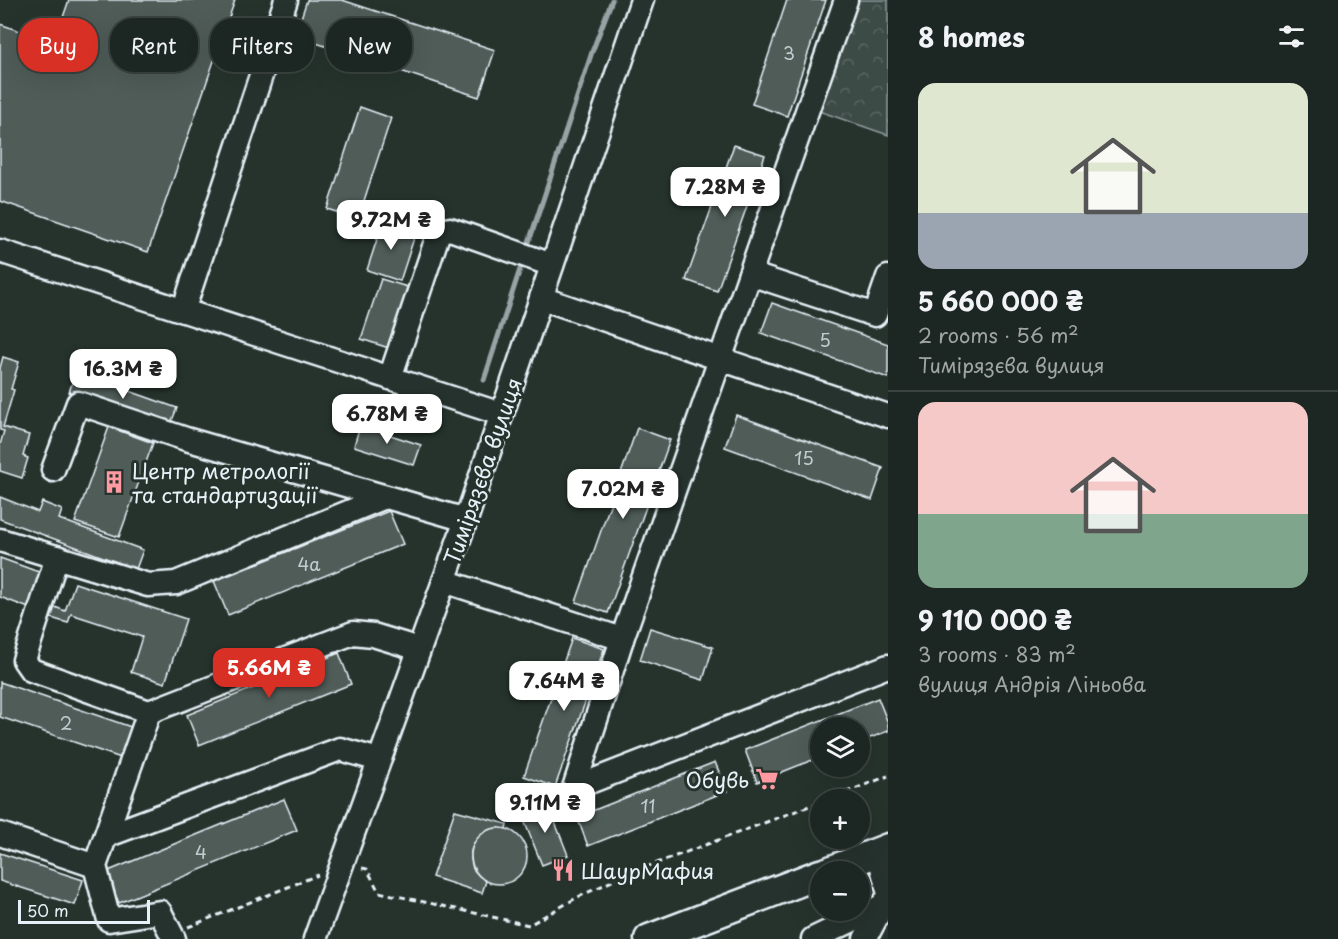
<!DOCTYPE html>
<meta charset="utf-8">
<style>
body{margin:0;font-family:"Playpen Sans",sans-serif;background:#29322f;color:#f1f3f6;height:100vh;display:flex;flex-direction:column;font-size:22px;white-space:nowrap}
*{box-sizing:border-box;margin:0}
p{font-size:20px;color:#a0a5a5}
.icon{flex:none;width:33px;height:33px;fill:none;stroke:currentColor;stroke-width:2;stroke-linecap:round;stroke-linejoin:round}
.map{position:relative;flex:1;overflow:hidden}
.side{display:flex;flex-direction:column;background:#1c2622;width:450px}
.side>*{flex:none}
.guide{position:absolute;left:18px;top:18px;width:570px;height:54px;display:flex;gap:12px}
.buttons{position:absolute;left:810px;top:717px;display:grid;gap:12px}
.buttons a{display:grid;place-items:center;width:60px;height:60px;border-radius:50%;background:#1c2622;box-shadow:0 6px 24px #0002,0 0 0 2px #3a4340;font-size:30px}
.scale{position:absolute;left:18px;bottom:15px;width:132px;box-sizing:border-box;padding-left:6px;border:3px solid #e8f1f8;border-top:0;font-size:16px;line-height:21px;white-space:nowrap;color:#e8f1f8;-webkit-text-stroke:4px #26332d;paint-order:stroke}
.price{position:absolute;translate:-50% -51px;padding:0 14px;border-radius:12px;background:#fff;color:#222;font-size:20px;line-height:39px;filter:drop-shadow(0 2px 3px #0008)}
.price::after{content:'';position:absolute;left:50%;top:36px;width:18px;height:14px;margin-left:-9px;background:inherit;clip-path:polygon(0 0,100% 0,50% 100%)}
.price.active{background:#d93025;color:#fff}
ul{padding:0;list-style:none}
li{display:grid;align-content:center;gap:12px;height:318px;padding:0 30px}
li+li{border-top:2px solid #3a4340}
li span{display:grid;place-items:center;height:186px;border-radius:18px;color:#555}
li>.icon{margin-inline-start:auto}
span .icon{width:108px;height:108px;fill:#fffc;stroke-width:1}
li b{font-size:26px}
h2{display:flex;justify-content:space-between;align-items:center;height:72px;padding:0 30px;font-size:26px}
.tag{padding:0 21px;border-radius:24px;background:#1c2622;box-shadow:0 6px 24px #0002,0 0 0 2px #3a4340;font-size:21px;line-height:54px}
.tag.active{background:#d93025;color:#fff}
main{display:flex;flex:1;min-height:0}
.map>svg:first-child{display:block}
.park{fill:url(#park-crowns);stroke:#939ea0;stroke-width:1.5}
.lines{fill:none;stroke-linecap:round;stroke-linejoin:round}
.stream{stroke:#98a3a5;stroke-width:5}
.building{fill:#505c59;stroke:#e8f1f8;stroke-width:1.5}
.minor-casing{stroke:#e8f1f8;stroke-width:27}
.major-casing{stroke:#e8f1f8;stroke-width:33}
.path{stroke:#e8f1f8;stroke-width:3;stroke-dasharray:6 4.5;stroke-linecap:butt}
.minor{stroke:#26332d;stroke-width:22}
.major{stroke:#26332d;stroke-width:28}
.labels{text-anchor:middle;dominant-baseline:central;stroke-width:6;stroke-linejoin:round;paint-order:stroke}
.number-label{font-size:18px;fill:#c2ccd0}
.poi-label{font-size:21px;fill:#e8f1f8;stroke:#26332d;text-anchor:start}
.street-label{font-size:21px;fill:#e8f1f8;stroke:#26332d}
</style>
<main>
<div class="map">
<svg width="888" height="939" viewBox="0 0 888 939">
<defs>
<pattern id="park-crowns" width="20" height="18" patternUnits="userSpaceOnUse" patternTransform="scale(1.5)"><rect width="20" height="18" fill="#3e4b47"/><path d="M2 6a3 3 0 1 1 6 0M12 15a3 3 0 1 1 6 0" fill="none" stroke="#5a6562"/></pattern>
</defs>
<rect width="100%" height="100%" fill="#26332d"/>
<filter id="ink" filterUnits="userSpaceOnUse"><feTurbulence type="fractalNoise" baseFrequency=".0167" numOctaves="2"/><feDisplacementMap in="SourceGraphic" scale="12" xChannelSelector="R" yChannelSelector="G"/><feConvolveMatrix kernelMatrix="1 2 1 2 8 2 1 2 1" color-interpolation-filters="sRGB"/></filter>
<g filter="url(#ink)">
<polygon class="park" points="856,0 888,0 888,135 816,110"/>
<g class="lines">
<g class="stream">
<polyline points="526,251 592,52 612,0"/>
<polyline points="484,380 523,260"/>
</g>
</g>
<g class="building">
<polygon points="69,0 235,0 148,252 0,201 0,24 54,43"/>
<polygon points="307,0 342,0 495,50 479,97 295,36"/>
<polygon points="787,0 826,0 787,116 752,104"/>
<polygon points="360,107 391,118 358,219 327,209"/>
<polygon points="734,145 765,155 717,291 686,280"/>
<polygon points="383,221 416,232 400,281 367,270"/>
<polygon points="381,279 414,289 395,350 361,339"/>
<polygon points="772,303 888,344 888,378 761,333"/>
<polygon points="3,357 19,362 11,389 14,390 3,427 29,435 23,456 28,458 22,478 0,471 0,445 4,431 0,430 0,368"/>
<polygon points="76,372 177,408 169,428 69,392"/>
<polygon points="736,415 883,468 872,500 725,447"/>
<polygon points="360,425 421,445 414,465 354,446"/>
<polygon points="109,427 153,443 119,537 75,522"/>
<polygon points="637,428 670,440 608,613 576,602"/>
<polygon points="0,497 38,512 42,502 62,510 59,519 143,550 136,569 0,519"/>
<polygon points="389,511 403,544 228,615 214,581"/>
<polygon points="0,558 47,575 34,610 0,597"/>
<polygon points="75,583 186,619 165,683 131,672 142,637 71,614 68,623 51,618 55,607 65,611"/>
<polygon points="650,628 713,647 703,680 640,660"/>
<polygon points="572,638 604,649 555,787 524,776"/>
<polygon points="339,653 351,684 199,745 187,715"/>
<polygon points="0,682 131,727 121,758 0,717"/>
<polygon points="878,698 888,723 888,731 860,742 860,728 820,728 820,757 757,782 745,750"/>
<polygon points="715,762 727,791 588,846 577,817"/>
<polygon points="284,799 297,830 119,903 106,872"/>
<polygon points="547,802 568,855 542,865 521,813"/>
<polygon points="455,810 507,824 506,829 496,828 487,831 478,838 474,843 471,851 471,860 473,869 479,876 486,881 482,893 432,877"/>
<circle cx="499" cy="856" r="28"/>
<polygon points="0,853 83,880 75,905 0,881"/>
</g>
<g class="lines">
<g class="minor-casing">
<g id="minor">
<polyline points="0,251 501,414"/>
<polyline points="750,274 875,315 888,277"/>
<polyline points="541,298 888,416"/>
<polyline points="183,311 286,0"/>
<polyline points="390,378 439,232 450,229 552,265"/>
<polyline points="53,470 78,403 186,439 466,520"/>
<polyline points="0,540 148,585 176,583 385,497"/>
<polyline points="57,557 24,660 31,670 149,712 353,633 373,635 419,649"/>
<polyline points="444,581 622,639"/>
<polyline points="149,712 95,866 109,920 160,912 174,939"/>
<polyline points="574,788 622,639 846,0"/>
<polyline points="574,788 888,666"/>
<polyline points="0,834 95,866"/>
<polyline points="106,836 340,749 379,760"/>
<polyline points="878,852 888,890"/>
<polyline points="315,939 466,520 642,0"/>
<polyline points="813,939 882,906"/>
<polyline points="865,939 884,903"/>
</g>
</g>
<g class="major-casing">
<g id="major">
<polyline points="827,872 888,848"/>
<polyline points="649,939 820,874"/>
</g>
</g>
<g class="path">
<polyline points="826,800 888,776"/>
<polyline points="362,868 367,869 379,892 529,925 578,897 625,875 820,802"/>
<polyline points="188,927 318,875"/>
</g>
<use href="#minor" class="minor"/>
<use href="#major" class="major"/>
</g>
</g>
<defs>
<g id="building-bare" transform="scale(1.8)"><path d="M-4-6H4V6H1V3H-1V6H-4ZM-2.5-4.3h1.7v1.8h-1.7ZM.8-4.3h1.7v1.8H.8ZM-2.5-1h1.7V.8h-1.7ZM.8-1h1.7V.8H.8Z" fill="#ff9aa2" stroke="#26332d" stroke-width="2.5" paint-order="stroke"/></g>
<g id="supermarket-bare" transform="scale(1.8)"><path d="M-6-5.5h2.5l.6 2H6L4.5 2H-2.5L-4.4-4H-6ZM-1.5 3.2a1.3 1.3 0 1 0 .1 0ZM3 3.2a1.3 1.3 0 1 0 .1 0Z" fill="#ff9aa2" stroke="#26332d" stroke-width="2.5" paint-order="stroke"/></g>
<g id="restaurant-bare" transform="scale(1.8)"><path d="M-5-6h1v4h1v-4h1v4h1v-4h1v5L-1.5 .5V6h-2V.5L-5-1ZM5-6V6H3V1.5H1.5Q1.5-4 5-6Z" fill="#ff9aa2" stroke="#26332d" stroke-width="2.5" paint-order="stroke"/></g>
</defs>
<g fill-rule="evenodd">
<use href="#building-bare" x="114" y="482"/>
<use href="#supermarket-bare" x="767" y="779"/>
<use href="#restaurant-bare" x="563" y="870"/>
</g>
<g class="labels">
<g class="number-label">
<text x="789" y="52">3</text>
<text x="825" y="339">5</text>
<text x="804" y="457">15</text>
<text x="309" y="563">4а</text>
<text x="66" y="722">2</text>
<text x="648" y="805">11</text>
<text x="201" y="851">4</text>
</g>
<g class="poi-label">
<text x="132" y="470">Центр метрології<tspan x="132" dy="24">та стандартизації</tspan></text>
<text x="749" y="779" text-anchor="end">Обувь</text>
<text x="581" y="870">ШаурМафия</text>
</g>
<g class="street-label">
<text transform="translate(482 471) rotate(-71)">Тимірязєва вулиця</text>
</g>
</g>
</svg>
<div class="buttons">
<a><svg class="icon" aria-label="layers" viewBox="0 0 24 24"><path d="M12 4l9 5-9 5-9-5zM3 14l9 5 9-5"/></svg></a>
<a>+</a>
<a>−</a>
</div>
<div class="scale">50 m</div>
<b class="price" style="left:725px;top:218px">7.28M ₴</b>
<b class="price" style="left:391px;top:251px">9.72M ₴</b>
<b class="price" style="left:123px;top:400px">16.3M ₴</b>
<b class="price" style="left:387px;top:445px">6.78M ₴</b>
<b class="price" style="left:623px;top:520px">7.02M ₴</b>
<b class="price active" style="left:269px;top:699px">5.66M ₴</b>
<b class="price" style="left:564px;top:712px">7.64M ₴</b>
<b class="price" style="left:545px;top:834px">9.11M ₴</b>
<div class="guide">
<a class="tag active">Buy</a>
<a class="tag">Rent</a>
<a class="tag">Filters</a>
<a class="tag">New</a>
</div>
</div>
<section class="side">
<h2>8 homes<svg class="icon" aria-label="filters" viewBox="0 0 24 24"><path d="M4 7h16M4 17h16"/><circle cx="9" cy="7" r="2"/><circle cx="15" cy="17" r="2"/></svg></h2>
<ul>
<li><span style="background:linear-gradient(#dfe7d0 70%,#9aa5b1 0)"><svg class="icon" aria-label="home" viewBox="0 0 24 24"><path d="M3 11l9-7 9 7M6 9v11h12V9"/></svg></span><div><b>5 660 000 ₴</b><p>2 rooms · 56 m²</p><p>Тимірязєва вулиця</p></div></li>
<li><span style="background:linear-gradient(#f6c9c9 60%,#7fa58c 0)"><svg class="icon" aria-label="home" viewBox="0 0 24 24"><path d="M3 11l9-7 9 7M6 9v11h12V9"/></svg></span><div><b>9 110 000 ₴</b><p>3 rooms · 83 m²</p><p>вулиця Андрія Ліньова</p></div></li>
</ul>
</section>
</main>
